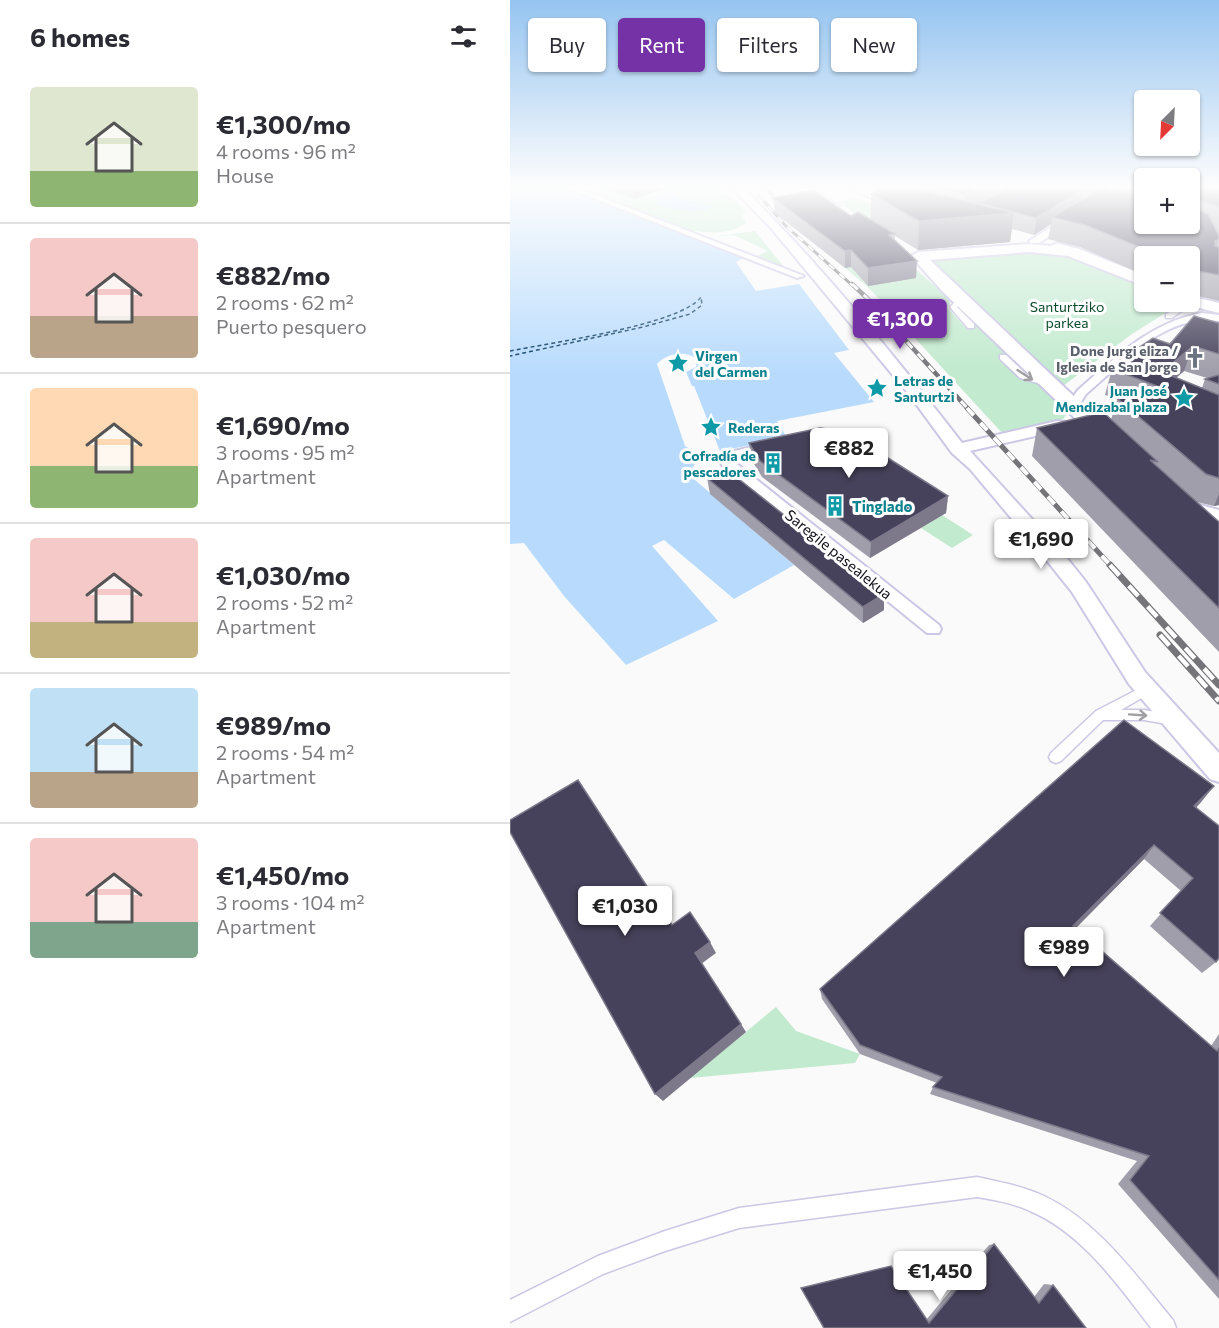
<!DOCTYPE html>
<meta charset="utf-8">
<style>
body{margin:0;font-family:Commissioner,sans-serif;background:#f7f7f7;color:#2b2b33;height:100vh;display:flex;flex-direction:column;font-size:22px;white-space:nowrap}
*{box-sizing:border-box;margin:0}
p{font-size:20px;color:#7c7c81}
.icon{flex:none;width:33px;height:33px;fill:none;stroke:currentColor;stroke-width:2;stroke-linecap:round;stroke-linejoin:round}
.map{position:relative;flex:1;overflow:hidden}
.sheet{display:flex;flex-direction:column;background:#fff;width:510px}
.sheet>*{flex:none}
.banner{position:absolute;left:18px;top:18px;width:570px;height:54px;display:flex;gap:12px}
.needle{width:39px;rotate:204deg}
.tools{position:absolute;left:624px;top:90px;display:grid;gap:12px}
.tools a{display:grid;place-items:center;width:66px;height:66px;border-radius:6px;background:#fff;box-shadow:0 2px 4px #0004;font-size:30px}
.price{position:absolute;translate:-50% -51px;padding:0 14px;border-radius:6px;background:#fff;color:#222;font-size:20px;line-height:39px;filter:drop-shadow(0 2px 3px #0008)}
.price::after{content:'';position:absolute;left:50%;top:36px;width:18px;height:14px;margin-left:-9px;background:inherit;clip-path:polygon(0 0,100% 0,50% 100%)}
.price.active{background:#7532a6;color:#fff}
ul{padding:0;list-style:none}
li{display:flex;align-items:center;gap:18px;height:150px;padding:0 30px}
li+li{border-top:2px solid #e1e1e2}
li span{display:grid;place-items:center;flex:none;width:168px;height:120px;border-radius:6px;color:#555}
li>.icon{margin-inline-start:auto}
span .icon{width:72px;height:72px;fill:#fffc;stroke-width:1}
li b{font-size:26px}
h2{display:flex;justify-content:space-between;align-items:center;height:72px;padding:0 30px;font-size:26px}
.tag{padding:0 21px;border-radius:6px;background:#fff;box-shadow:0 2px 4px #0004;font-size:21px;line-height:54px}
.tag.active{background:#7532a6;color:#fff}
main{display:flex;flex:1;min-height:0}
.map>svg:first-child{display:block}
.green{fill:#c1eace}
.water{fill:#b8dbfd}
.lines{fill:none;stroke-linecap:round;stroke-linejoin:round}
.ferry{stroke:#0e3e65;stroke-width:1.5;stroke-dasharray:4 3;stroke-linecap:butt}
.service-casing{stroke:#cbc7e5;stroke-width:3}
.pedestrian-casing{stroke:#cbc7e5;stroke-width:4}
.minor-casing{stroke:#cbc7e5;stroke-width:4}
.tertiary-casing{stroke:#cbc7e5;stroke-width:4}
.service{fill:#fff;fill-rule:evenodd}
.pedestrian{fill:#fff;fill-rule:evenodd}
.minor{fill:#fff;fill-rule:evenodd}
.tertiary{fill:#fff;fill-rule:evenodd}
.rail-far3-casing{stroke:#757479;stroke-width:3}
.rail-far2-casing{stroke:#757479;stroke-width:4.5}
.rail-far1-casing{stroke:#757479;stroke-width:5}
.rail-casing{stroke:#757479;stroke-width:7}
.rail-far3{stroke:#fff;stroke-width:2;stroke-dasharray:7;stroke-linecap:butt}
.rail-far2{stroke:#fff;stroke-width:3;stroke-dasharray:8;stroke-linecap:butt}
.rail-far1{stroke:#fff;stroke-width:4;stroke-dasharray:10;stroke-linecap:butt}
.rail{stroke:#fff;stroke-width:4.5;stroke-dasharray:14;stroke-linecap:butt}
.wall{fill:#a09eaa;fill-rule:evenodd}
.shaded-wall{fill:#7d798b}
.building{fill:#47425b;stroke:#7d798b;stroke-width:1.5}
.oneway{stroke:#9f9ea2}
.labels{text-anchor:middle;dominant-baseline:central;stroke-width:6;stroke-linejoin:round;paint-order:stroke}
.far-park-label{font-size:14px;fill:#0b4b2a;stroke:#fff}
.far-worship-label{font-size:14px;font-weight:bold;fill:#5b616d;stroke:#fff;text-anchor:end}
.far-culture-label{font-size:14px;font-weight:bold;fill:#0d838f;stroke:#fff;text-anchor:start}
.culture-label{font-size:15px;font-weight:bold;fill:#0d838f;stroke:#fff;text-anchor:start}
.street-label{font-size:15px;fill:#0e0c16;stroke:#fff}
</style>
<main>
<section class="sheet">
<h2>6 homes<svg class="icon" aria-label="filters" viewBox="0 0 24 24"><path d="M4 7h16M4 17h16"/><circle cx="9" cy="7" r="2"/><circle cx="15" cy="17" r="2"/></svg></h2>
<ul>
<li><span style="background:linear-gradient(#dfe7d0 70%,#8fb573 0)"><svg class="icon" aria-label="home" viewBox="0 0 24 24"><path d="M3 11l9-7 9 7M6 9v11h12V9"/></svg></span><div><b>€1,300/mo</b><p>4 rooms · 96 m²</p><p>House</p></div></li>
<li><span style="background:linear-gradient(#f6c9c9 65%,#b9a48a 0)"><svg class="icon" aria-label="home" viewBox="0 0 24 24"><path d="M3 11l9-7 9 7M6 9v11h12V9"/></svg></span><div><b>€882/mo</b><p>2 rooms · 62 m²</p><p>Puerto pesquero</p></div></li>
<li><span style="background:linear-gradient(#ffd9b3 65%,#8fb573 0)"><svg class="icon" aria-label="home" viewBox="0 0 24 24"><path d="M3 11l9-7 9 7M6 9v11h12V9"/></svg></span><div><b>€1,690/mo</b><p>3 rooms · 95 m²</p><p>Apartment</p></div></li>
<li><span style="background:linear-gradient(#f6c9c9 70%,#c2b280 0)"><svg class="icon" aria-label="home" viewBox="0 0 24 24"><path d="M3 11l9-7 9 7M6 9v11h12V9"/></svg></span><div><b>€1,030/mo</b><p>2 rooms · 52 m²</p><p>Apartment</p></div></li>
<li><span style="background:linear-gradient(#bfe0f5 70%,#b9a48a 0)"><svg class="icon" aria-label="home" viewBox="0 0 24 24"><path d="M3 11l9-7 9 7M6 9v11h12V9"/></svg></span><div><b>€989/mo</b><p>2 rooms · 54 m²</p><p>Apartment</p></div></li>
<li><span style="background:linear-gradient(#f6c9c9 70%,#7fa58c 0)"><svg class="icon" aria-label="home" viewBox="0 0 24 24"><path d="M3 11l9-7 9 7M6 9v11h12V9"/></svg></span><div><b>€1,450/mo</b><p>3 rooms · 104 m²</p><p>Apartment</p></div></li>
</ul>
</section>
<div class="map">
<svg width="709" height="1328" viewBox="0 0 709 1328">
<rect width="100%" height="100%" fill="#fafafa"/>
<g class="green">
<path d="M 69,187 L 206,187 L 212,190 L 235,210 L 236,213 L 232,215 L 236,223 C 203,247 145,220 112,205 C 98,198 85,190 69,187 Z"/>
<polygon points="346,198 374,208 361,222 327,202"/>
<polygon points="245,231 274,267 245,257 258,251 224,235 202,237"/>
<path d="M 532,252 C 568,253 602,272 634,287 L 634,302 L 667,302 L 668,305 L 622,334 L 553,386 L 422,266 L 429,258 Z"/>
<polygon points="394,259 441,300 438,308 455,327 466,325 526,379 518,376 496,356 488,359 513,379 533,385 560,410 553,419 493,434 358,287 335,268"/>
<polygon points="432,515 463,535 442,548 411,528"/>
<polygon points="266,1007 286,1031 350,1054 345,1063 180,1078"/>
</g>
<g class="water">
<path d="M 0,187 L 52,187 L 234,258 L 226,262 L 246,291 L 289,284 L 339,350 L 324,353 L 364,402 L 267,421 L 277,438 L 210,451 L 184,386 L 182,386 L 176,372 L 186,367 L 187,359 C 176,350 156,353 147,364 L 175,446 L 180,449 L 185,464 L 178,474 L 284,565 L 224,599 L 154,540 L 142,546 L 208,621 L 116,665 L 54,596 L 14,543 L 0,544 Z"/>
<path d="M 157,191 L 167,195 L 166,198 L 203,207 C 184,214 167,211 148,204 L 149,200 L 141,197 Z"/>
</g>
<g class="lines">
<path class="ferry" d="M 0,351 C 38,343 171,325 191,297 L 192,305 L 180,314 L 133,327 L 0,356"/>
<g class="service-casing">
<g id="service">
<polygon points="448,299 453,300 447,307 464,324 464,328 458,328 440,307"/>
<polygon points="680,300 683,302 682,303 662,318 656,318 656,314"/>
<polygon points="490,355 496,355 516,374 545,385 541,387 510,378 490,359"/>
<polygon points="638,684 642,686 644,689 642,692 611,710 634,710 663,715 668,716 669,720 668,724 663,725 634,720 593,720 551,761 546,763 541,761 539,757 541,753 586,711"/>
<path d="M 467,1177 C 490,1182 512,1186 534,1196 C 589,1222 625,1275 663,1320 L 666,1328 L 641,1328 C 608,1285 572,1233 520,1211 C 503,1203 485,1200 467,1197 L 229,1228 L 155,1251 L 93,1274 L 0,1322 L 0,1300 L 88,1256 L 155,1231 L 229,1208 Z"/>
</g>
</g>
<g class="pedestrian-casing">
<g id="pedestrian">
<polygon points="55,187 65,187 294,276 287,278"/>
<path d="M 692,313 L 709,315 L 709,321 C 655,313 614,362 576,394 L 571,402 L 567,403 L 561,400 L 568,390 C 606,357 641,322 692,313 Z"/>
<polygon points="261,443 265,444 265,450 222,460 429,625 431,629 429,633 417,633 231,482 212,465 208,457 210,454"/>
</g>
</g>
<g class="minor-casing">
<g id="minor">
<path d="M 221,187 L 232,187 C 311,265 384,355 452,443 L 547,421 L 564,423 L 566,426 L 564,429 L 547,431 L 460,451 L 552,552 L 576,582 L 635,672 L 709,753 L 709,782 L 700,779 L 619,684 L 562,592 L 538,562 L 460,469 L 442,453 L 401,397 L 261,228 Z"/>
<polygon points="286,187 299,187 329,206 320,208"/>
<polygon points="604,187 616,187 529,243 521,243 519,241"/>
<polygon points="672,500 709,510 709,522 666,510 663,506 666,502"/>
</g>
</g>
<g class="tertiary-casing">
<g id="tertiary">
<polygon points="335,187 353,187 403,205 405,208 398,212 393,211"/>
<polygon points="547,243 569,249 634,275 634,286 558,256 519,252 420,260 609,439 613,443 609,447 602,449 595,447 432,291 401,256 408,252 519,244 541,246"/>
<polygon points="680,296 709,303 709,313 674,304 672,302 680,302"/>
</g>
</g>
<use href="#service" class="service"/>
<use href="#pedestrian" class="pedestrian"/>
<use href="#minor" class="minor"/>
<use href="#tertiary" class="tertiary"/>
<g class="rail-far3-casing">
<g id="rail-far3">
<polyline points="252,187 279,207"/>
<polyline points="249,196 276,226 343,286"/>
</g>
</g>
<g class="rail-far2-casing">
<polyline id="rail-far2" points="342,284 357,298 459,410"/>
</g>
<g class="rail-far1-casing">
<polyline id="rail-far1" points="457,408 601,566"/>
</g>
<g class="rail-casing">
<g id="rail">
<polyline points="600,565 709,685"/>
<polyline points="650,635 709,701"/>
</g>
</g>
<use href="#rail-far3" class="rail-far3"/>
<use href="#rail-far2" class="rail-far2"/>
<use href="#rail-far1" class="rail-far1"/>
<use href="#rail" class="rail"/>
</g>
<g class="wall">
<polygon points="96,187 159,187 124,199 96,189"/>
<polygon points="363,187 400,187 407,189 407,187 599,187 597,189 603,190 604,187 634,187 634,224 680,187 709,187 709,301 680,294 680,256 634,256 634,275 570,247 538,239 541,224 524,235 502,229 500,242 408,250 385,236 385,240 406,278 358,286 341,267 335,268 265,213 263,198 361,220 361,194 369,190"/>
<path d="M 709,323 L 709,505 L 704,506 L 687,502 L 709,522 L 709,652 L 522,456 L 527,428 L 601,420 L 607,399 L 595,395 L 602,369 L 608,365 L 610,360 L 660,344 ZM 674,371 L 697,378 L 695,379 L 692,388 L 666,378 Z"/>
<polygon points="239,443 438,496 436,513 360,558 252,477 241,459"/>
<polygon points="197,478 374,610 353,623 200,494"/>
<polygon points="692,801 686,808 706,962 692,973 640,926 671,891 634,859 566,928 701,1046 709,1034 709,1299 608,1184 627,1161 420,1094 423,1087 427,1083 350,1054 312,999 310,989"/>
<polygon points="484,1244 524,1297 534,1284 543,1285 576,1328 314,1328 291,1288 381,1266 416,1320 479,1245"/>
</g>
<g class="shaded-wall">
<polygon points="122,187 159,187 124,199"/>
<polygon points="468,187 500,187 470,203 470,206 453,216 455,195"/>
<polygon points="586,187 599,187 584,198"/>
<polygon points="574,189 571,205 542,217 541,224 524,235 526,218"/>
<polygon points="687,199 681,220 680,220 680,200"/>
<polygon points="504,213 500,242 408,250 409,221"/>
<polygon points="709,239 701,262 705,241"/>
<polygon points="341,250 341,267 335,268 335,251"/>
<polygon points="407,261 406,278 358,286 358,268"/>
<polygon points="683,346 674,371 654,388 652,372"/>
<polygon points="709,494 709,505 704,506"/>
<polygon points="438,496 436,513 360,558 361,542"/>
<polygon points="374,594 374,610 353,623 353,607"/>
<polygon points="704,786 692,801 673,821 684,806"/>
<polygon points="644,845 634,859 556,938 563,926"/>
<polygon points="200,942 206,953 191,964 185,953"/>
<polygon points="231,1024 236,1032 153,1101 145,1094"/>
</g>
<g class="building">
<polygon points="374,187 400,187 504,213 409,221 361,194"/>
<polygon points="424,187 468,187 455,195"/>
<polygon points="498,187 566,187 574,189 526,218 470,203"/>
<polygon points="680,187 709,187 709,207 687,199 680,200"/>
<polygon points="592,188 634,195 634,224 680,224 680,206 698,214 709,236 709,239 705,241 705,246 709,247 709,275 687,271 680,268 680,256 652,256 575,225 542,217"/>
<polygon points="303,190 341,216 348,212 385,234 379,235 407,261 358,268 341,250 335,251 263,198"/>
<polygon points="684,316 709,323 709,354 683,346 652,372 709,395 709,478 696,474 608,399 655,389 602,369 613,361 610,360 643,338 660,344"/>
<polygon points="709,375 709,384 695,379"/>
<polygon points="593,412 648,462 640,460 709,522 709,608 527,428"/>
<polygon points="310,428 337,432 438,496 361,542 250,461 239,443"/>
<polygon points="216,469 374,594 353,607 197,478"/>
<polygon points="614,720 704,786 684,806 709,826 709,958 706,962 650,913 683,878 644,845 563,926 707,1051 709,1048 709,1280 620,1180 639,1156 423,1087 432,1077 350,1045 310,989"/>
<polygon points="68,780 162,925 180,912 200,942 185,953 231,1024 145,1094 0,832 0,820"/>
<polygon points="484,1244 529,1303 543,1285 576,1328 314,1328 291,1288 381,1266 419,1323"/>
</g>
<defs><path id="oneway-shaft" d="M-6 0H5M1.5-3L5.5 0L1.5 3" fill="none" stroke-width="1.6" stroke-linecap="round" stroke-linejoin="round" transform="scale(1.5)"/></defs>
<g class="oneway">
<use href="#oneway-shaft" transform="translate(515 375) rotate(33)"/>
<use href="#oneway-shaft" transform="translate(628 715) rotate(4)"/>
</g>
<linearGradient id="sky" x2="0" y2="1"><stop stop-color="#95c4f0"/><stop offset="0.5" stop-color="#fdfdfd"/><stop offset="1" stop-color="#fdfdfd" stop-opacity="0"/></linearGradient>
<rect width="709" height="373" fill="url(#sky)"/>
<defs>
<g id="church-bare" transform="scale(1.62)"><path d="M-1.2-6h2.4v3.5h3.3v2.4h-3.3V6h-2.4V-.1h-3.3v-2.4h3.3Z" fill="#6b7280" stroke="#fff" stroke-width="2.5" paint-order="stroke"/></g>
<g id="sight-bare" transform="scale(1.62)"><path d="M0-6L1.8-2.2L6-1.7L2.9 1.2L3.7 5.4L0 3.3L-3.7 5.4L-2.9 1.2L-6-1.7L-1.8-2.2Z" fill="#0f9aa8" stroke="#fff" stroke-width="2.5" paint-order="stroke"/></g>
<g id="building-bare" transform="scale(1.62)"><path d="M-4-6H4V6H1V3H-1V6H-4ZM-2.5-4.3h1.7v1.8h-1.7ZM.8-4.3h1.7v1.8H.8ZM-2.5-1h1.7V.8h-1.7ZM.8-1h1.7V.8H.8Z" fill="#0f9aa8" stroke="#fff" stroke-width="2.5" paint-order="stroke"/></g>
</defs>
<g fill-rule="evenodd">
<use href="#church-bare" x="685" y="358"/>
<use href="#sight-bare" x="168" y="363"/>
<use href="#sight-bare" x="367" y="388"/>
<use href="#sight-bare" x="674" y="398"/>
<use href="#sight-bare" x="201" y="427"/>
<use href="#building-bare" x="263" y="463"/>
<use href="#building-bare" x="325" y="506"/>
</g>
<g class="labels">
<g class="far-park-label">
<text x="557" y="306">Santurtziko<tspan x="557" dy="16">parkea</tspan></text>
</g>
<g class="far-worship-label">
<text x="668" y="350">Done Jurgi eliza /<tspan x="668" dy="16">Iglesia de San Jorge</tspan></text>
</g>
<g class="far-culture-label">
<text x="185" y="355">Virgen<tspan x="185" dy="16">del Carmen</tspan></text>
<text x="384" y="380">Letras de<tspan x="384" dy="16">Santurtzi</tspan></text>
<text x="657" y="390" text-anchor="end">Juan José<tspan x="657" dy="16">Mendizabal plaza</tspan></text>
<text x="218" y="427">Rederas</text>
<text x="246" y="455" text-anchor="end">Cofradía de<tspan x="246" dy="16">pescadores</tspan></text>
</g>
<g class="culture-label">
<text x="342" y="506">Tinglado</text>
</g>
<g class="street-label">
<text transform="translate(329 554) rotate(39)">Saregile pasealekua</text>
</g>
</g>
</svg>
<div class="tools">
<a><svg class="needle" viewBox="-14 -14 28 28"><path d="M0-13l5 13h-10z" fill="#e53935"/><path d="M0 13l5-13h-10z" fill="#7c7c81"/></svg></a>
<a>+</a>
<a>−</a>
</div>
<b class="price active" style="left:390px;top:350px">€1,300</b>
<b class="price" style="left:339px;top:479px">€882</b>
<b class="price" style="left:531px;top:570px">€1,690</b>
<b class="price" style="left:115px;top:937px">€1,030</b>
<b class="price" style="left:554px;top:978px">€989</b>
<b class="price" style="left:430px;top:1302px">€1,450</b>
<div class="banner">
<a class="tag">Buy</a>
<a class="tag active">Rent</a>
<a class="tag">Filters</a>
<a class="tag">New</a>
</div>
</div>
</main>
